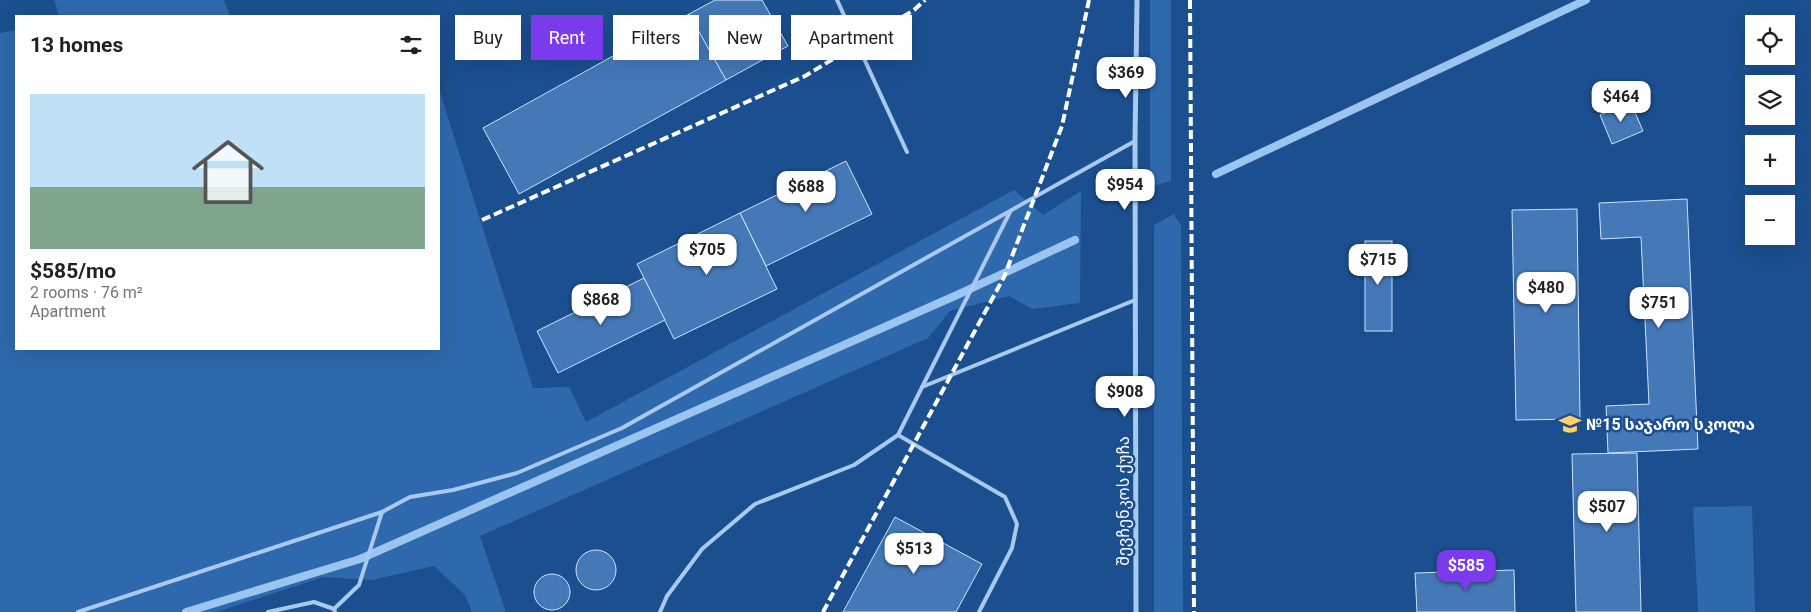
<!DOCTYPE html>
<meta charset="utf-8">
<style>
body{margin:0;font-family:Roboto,"Noto Sans Georgian",sans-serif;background:#f2f2f2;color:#202124;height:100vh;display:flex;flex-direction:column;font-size:19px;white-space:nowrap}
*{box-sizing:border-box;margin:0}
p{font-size:16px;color:#757577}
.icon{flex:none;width:28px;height:28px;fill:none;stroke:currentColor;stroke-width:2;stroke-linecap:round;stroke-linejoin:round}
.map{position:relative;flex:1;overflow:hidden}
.panel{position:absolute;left:15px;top:15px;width:425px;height:335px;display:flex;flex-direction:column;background:#fff;border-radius:0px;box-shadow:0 5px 20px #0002}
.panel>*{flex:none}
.hud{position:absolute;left:455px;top:15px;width:475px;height:45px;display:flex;gap:10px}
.fabs{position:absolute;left:1745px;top:15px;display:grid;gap:10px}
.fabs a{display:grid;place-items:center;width:50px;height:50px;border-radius:0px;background:#fff;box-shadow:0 5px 20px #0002;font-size:25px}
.price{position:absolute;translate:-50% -42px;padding:0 11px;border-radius:10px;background:#fff;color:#222;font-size:16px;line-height:32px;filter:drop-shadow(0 1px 2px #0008)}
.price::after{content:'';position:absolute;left:50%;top:30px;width:15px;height:11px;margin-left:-8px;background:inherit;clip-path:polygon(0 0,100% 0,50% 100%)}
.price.current{background:#7c3aed;color:#fff}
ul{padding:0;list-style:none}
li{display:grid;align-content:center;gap:10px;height:265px;padding:0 15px}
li+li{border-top:1px solid #e0e0e0}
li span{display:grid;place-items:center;height:155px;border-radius:0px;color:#555}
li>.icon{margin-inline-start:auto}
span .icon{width:90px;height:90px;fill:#fffc;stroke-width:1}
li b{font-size:21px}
h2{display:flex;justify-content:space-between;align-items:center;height:60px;padding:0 15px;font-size:21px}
.tag{padding:0 18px;border-radius:0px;background:#fff;box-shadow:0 5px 20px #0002;font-size:18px;line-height:45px}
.tag.current{background:#7c3aed;color:#fff}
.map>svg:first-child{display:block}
.green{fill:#2e69ad}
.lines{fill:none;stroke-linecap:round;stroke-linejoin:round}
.stream{stroke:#9cc4f0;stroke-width:8}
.building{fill:#4478b7;stroke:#cfe3fa}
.service{stroke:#a9c9ee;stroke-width:4}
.minor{stroke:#a9c9ee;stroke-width:5}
.rail{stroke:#fff;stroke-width:4;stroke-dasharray:9 4;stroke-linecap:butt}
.labels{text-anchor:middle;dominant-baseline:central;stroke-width:5;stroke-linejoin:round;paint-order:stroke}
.poi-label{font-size:16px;font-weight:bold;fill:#fff;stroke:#1b4f8f;text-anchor:start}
.street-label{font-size:16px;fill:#fff;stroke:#1b4f8f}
</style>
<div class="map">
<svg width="1811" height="612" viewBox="0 0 1811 612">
<rect width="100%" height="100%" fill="#1b4f8f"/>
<g class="green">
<polygon points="54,0 224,0 230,16 59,16"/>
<polygon points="1150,0 1171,0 1171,181 1150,187"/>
<polygon points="16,30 16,349 439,349 439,89 533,388 569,387 586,422 1014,190 1043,215 1081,191 1080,303 1032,309 1009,296 950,311 928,338 480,536 506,612 472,612 465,595 434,566 372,580 323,577 217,612 0,612 0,33"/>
<polygon points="1174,214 1181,226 1183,612 1154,612 1154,225"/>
<polygon points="1752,506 1755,612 1698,612 1693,507"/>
</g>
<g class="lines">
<g class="stream">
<polyline points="1216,174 1586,0"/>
<polyline points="186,612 360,559 957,295 1075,240"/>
</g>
</g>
<g class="building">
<polygon points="715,0 762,0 788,46 726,80 689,14"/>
<polygon points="689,14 726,80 519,194 483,128"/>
<polygon points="1631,103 1643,131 1612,144 1600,115"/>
<polygon points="846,161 872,214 766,266 740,213"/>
<polygon points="1687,199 1698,449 1608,453 1606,406 1649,404 1641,237 1601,239 1599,203"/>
<polygon points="1577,209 1580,419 1516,420 1512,210"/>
<polygon points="740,213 777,289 674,339 637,264"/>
<rect x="1365" y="241" width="27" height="90"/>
<polygon points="644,278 665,320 558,373 537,331"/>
<polygon points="1637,453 1641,612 1576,612 1572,454"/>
<polygon points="895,517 982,564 956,612 843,612"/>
<circle cx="596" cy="570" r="20"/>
<polygon points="1514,570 1515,612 1417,612 1415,573"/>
<circle cx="552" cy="592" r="18"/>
</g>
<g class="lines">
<g class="service">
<polyline points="837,0 907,152"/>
<polyline points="922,387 1135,300"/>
<polyline points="898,435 1005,497 1017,524 1012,548 979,612"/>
<polyline points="334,609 359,585 382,512 410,497 453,490 517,473 622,428 1135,141"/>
<polyline points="78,612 382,512"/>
<polyline points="268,612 314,602 334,609 335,612"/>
<polyline points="660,612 667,596 702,549 755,504 854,465 898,435 1010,212"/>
</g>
<polyline class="minor" points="1136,612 1135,141 1137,0"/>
<g class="rail">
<polyline points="1190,0 1194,612"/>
<polyline points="482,220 805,76 914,10 925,0"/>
<polyline points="823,612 1004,277 1062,126 1089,0"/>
</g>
</g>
<defs>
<g id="school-bare" transform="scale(1.725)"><path d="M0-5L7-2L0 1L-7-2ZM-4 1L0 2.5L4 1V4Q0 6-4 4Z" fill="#ffd166" stroke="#1b4f8f" stroke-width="2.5" paint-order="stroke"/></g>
</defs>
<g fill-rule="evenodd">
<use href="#school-bare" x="1570" y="424"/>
</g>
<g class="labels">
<g class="poi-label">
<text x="1586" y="424">№15 საჯარო სკოლა</text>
</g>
<g class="street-label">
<text transform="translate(1123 501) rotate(-90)">შევჩენკოს ქუჩა</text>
</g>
</g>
</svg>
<div class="fabs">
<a><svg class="icon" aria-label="locate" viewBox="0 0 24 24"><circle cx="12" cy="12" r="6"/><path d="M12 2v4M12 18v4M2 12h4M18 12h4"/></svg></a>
<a><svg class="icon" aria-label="layers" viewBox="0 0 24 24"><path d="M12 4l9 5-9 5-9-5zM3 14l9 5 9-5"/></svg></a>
<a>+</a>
<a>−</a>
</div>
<b class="price" style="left:1126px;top:99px">$369</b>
<b class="price" style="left:1621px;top:123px">$464</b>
<b class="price" style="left:1125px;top:211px">$954</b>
<b class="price" style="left:806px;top:213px">$688</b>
<b class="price" style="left:707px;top:276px">$705</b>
<b class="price" style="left:1378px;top:286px">$715</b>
<b class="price" style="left:1546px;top:314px">$480</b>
<b class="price" style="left:601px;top:326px">$868</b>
<b class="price" style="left:1659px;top:329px">$751</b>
<b class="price" style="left:1125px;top:418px">$908</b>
<b class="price" style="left:1607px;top:533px">$507</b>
<b class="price" style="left:914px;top:575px">$513</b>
<b class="price current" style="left:1466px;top:592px">$585</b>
<div class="hud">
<a class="tag">Buy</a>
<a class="tag current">Rent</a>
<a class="tag">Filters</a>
<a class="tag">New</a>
<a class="tag">Apartment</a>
</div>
<section class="panel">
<h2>13 homes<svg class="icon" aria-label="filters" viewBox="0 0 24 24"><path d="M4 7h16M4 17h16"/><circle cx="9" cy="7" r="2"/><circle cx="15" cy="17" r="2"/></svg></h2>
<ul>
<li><span style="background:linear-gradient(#bfe0f5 60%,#7fa58c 0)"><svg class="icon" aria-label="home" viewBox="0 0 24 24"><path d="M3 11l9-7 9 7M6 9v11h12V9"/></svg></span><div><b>$585/mo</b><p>2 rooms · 76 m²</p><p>Apartment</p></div></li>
</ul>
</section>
</div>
